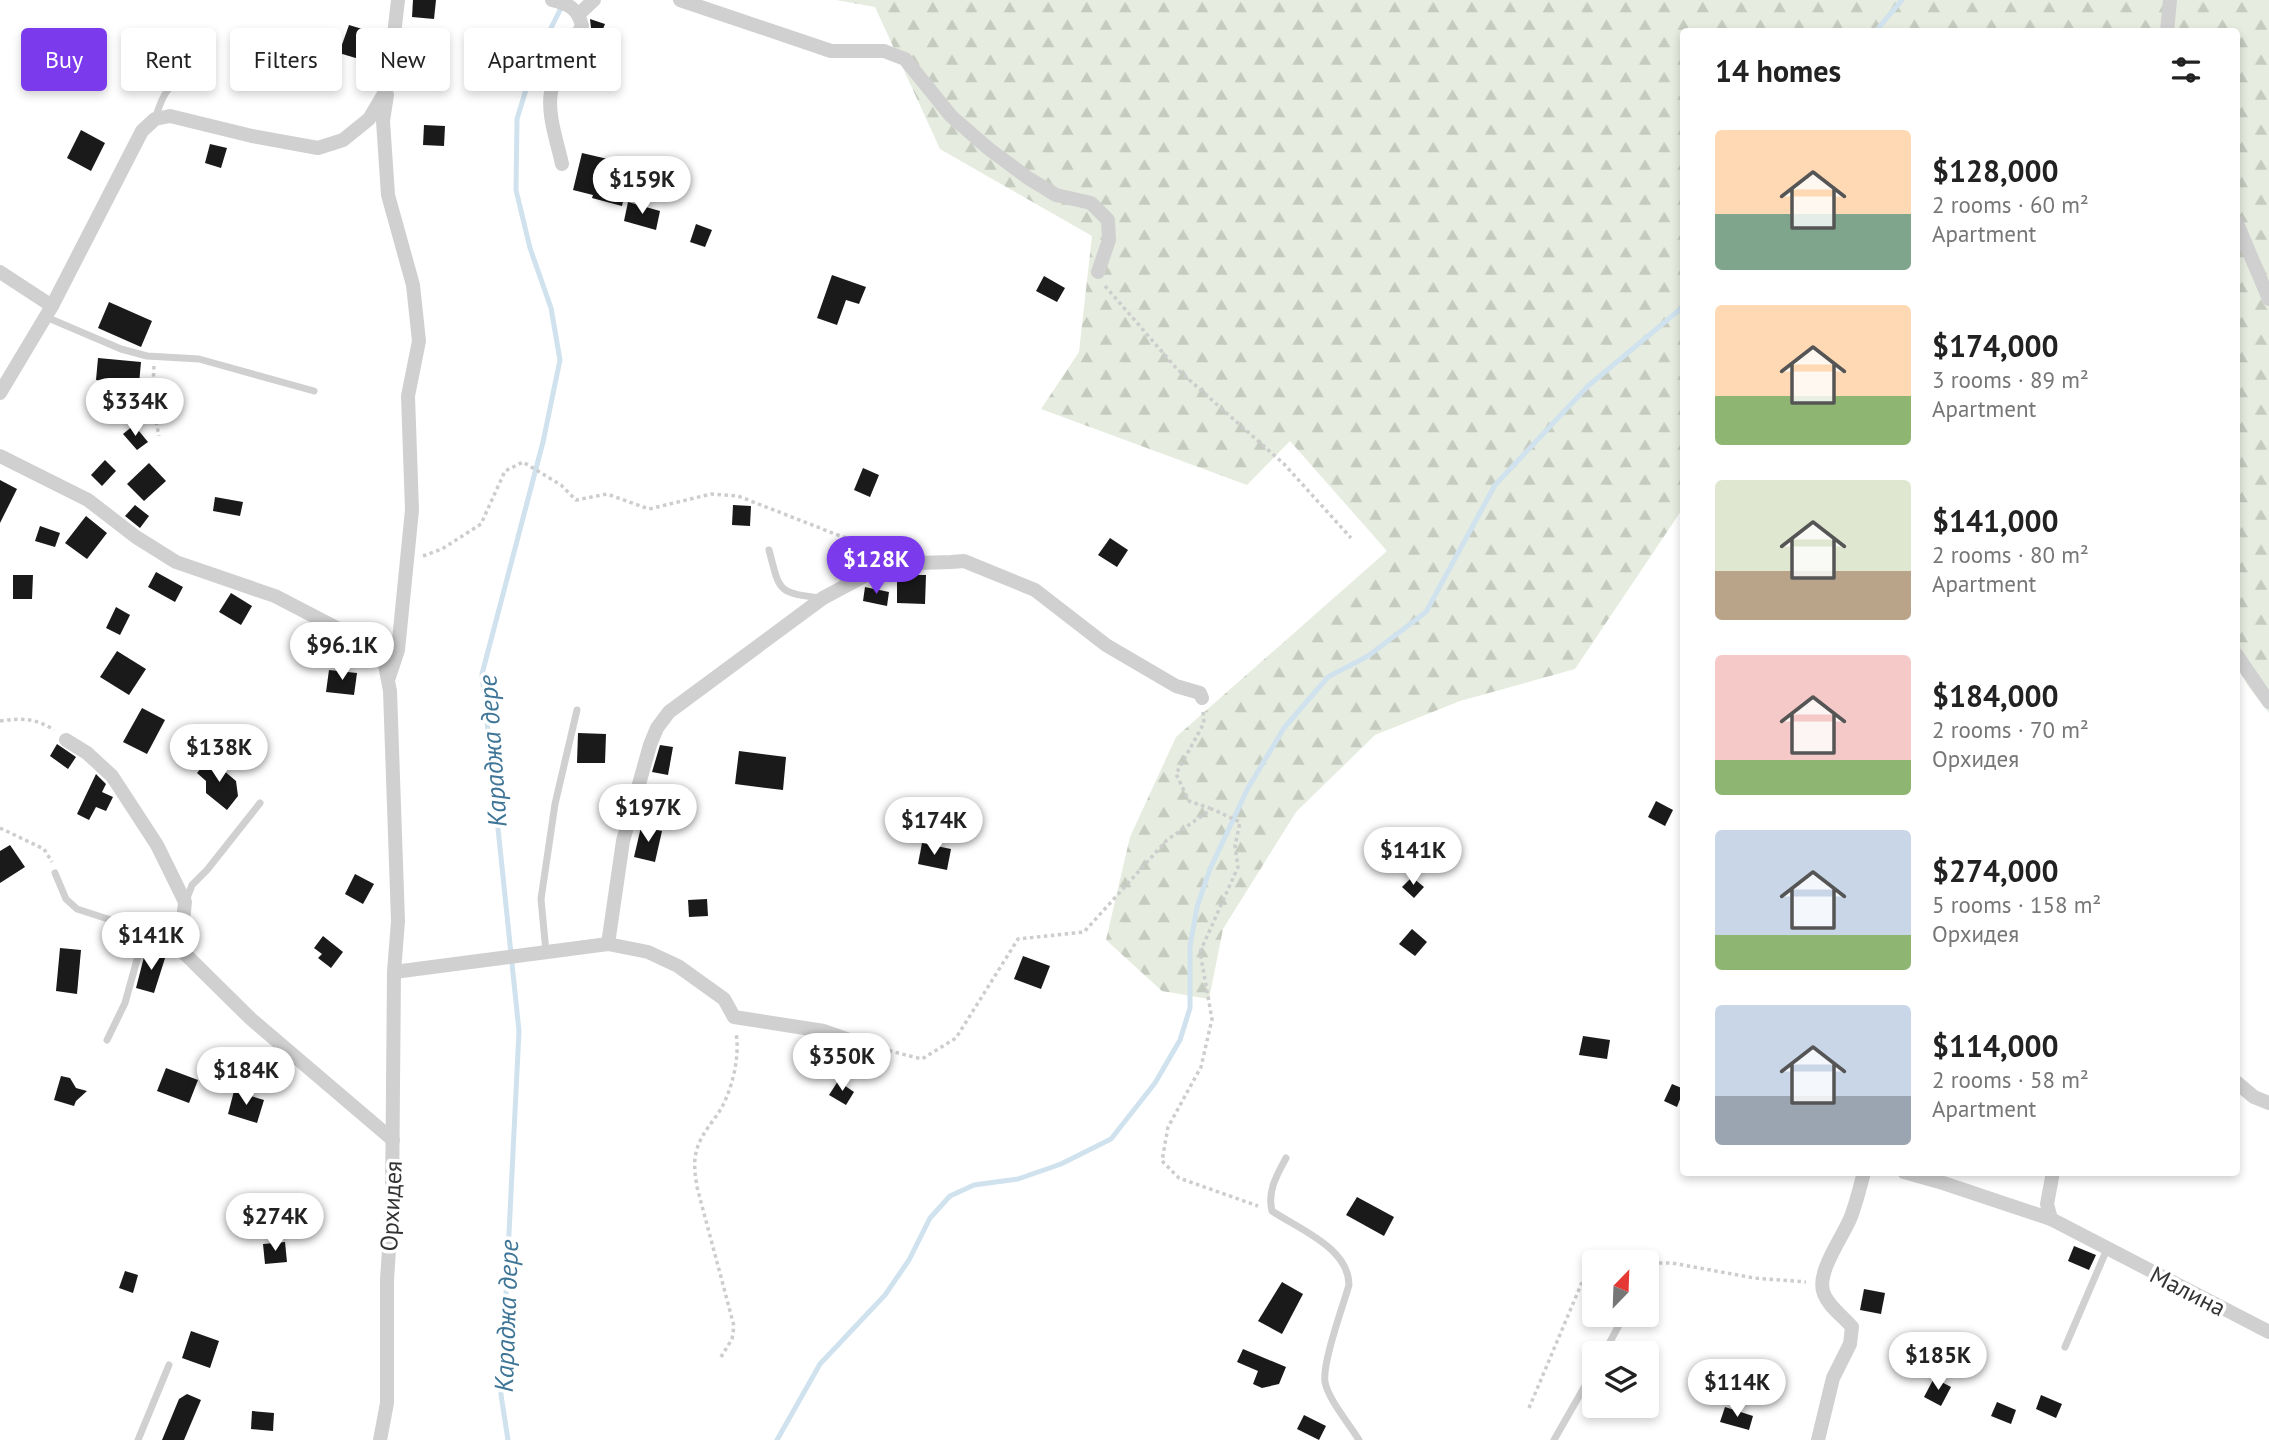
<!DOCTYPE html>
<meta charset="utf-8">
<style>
body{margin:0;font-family:"PT Sans",sans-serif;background:#f2f2f2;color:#222;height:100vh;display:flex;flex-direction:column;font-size:26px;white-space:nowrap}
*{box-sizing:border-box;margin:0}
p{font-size:23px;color:#767676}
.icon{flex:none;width:38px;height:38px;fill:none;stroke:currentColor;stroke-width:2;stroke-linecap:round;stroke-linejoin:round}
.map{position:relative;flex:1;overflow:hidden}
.sheet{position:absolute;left:1680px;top:28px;width:560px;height:1148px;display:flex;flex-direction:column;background:#fff;border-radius:7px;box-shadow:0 4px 10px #0003}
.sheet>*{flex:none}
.guide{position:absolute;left:21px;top:28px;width:665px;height:63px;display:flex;gap:14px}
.needle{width:46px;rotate:23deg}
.tools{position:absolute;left:1582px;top:1250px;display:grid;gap:14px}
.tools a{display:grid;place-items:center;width:77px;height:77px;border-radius:7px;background:#fff;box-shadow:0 4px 10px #0003;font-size:35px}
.price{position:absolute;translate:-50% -60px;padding:0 16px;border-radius:24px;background:#fff;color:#222;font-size:23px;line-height:46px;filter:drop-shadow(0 2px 4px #0008)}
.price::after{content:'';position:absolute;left:50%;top:42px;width:21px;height:16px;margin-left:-10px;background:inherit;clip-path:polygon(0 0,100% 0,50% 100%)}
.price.active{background:#7c3aed;color:#fff}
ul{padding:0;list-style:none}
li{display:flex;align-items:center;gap:21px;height:175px;padding:0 35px}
li span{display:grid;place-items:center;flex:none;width:196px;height:140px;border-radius:7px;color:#555}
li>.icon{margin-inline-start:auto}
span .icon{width:84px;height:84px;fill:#fffc;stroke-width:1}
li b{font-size:30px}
h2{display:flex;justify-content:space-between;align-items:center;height:84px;padding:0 35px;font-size:30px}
.chip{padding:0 24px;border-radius:7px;background:#fff;box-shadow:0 4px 10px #0003;font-size:24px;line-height:63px}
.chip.active{background:#7c3aed;color:#fff}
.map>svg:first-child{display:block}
.forest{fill:url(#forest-firs)}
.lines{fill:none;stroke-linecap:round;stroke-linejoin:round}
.stream{stroke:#cfe2ee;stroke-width:5}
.building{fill:#1a1a1a}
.path{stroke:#cdcdcd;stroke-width:3.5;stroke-dasharray:3.5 3.5;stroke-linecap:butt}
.service{stroke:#d0d0d0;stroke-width:7}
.minor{stroke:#d0d0d0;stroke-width:14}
.labels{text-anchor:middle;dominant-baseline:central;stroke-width:7;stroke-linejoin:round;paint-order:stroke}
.street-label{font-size:24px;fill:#333;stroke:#fff}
.water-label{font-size:26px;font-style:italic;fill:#3f7597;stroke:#fff}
</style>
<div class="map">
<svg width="2269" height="1440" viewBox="0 0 2269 1440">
<defs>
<pattern id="forest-firs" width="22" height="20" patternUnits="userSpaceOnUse" patternTransform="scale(1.75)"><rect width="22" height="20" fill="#e6ecdf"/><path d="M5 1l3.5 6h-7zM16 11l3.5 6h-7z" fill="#c6cbc0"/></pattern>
</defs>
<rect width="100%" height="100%" fill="#fff"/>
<polygon class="forest" points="836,0 2269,0 2269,713 2248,686 2236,665 2236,32 1684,32 1683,508 1575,669 1460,701 1375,735 1296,812 1223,929 1209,999 1162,991 1106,940 1130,837 1176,737 1387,551 1290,441 1247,485 1041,409 1079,352 1092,236 940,149 875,7"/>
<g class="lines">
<g class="stream">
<polyline points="1875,32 1902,0"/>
<polyline points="508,1440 501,1395 519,1031 482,674 543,442 560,360 551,308 530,248 516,190 517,119 535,60 562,6"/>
<polyline points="777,1440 820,1364 885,1295 909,1260 930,1218 950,1196 974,1185 1018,1179 1061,1164 1111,1139 1155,1083 1180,1040 1190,1008 1190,946 1197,907 1210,869 1248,788 1284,728 1328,677 1368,656 1426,612 1495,485 1588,386 1684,306"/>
</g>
</g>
<g class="building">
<polygon points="413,0 436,0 434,19 412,17"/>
<polygon points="590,19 605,24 597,44 585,39 591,28"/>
<polygon points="349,25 369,31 359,59 339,53"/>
<polygon points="33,61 49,79 37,90 21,72"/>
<polygon points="424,125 445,126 444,146 423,145"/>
<polygon points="81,130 105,143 91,171 67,158"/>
<polygon points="210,144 227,148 221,168 205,163"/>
<polygon points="582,153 612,160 609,172 620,175 618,186 626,189 622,206 592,198 593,195 573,190"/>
<polygon points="628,202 660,211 656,230 624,221"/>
<polygon points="696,224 712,230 705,247 690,242"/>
<polygon points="832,275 866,287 859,304 846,300 837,325 817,318"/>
<polygon points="1044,276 1065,288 1057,302 1036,291"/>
<polygon points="109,302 152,321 141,347 98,328"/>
<polygon points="98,358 141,362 139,384 96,380"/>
<polygon points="134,425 148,442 137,450 123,434"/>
<polygon points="105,460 116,471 102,486 91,475"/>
<polygon points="149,463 166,481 144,501 127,484"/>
<polygon points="863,468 879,475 870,497 854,490"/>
<polygon points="0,480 17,489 0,523"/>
<polygon points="215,497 243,502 240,516 213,511"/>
<polygon points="135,505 149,516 140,528 125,516"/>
<polygon points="733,505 751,506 750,526 732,525"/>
<polygon points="86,516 107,533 87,559 65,543"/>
<polygon points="40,526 60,533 55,547 35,541"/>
<polygon points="1110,538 1128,550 1117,567 1098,555"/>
<polygon points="156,572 183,587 175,602 148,587"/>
<polygon points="13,575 33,575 32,599 13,599"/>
<polygon points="907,575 926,575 925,604 897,603 897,580 907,580"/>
<polygon points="865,587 889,592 887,606 863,601"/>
<polygon points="231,593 252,606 241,625 219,612"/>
<polygon points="116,607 130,615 120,635 106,628"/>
<polygon points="117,651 146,669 129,695 100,677"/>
<polygon points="329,670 357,673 354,695 326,692"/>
<polygon points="142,708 165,720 147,754 123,742"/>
<polygon points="578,733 606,734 605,763 577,763"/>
<polygon points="57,744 76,757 68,769 50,756"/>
<polygon points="660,745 673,747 668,775 652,772"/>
<polygon points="739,751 786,757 783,790 735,784"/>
<polygon points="209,758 236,781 238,796 227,810 206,793 206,781 197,773"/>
<polygon points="96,774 106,784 102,792 113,797 106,811 96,807 89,820 77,814"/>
<polygon points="1656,801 1673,810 1665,826 1648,817"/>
<polygon points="641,827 662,831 655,862 634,857"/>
<polygon points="922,843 951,849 947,870 918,864"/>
<polygon points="10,845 25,867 0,883 0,851"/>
<polygon points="355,874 374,884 363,904 345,894"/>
<polygon points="1412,877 1424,887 1414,898 1402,887"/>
<polygon points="707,899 708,916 689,917 688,900"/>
<polygon points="1412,929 1427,942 1415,956 1399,944"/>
<polygon points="323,936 343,952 331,968 318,958 322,954 314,948"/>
<polygon points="60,948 81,950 77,994 56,991"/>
<polygon points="151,951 166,955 154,993 136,988 145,953 150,955"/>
<polygon points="1023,956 1050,966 1041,989 1014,979"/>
<polygon points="1583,1036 1610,1040 1607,1059 1579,1055"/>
<polygon points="166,1068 198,1080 189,1103 157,1091"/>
<polygon points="61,1076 70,1078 76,1088 87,1091 76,1101 74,1106 54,1100"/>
<polygon points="838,1081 854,1092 846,1105 829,1095"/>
<polygon points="1672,1084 1684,1089 1677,1107 1664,1101"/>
<polygon points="234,1091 264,1100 257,1123 228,1114"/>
<polygon points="1357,1197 1394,1217 1384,1236 1346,1215"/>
<polygon points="285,1242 287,1262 265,1264 263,1244"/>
<polygon points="2074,1246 2096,1255 2089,1270 2068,1261"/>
<polygon points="125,1271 138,1275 133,1293 119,1288"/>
<polygon points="1282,1282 1303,1294 1282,1334 1258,1321"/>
<polygon points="1864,1289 1885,1293 1881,1314 1860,1310"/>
<polygon points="191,1331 219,1341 210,1368 182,1358"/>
<polygon points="1243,1349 1286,1367 1279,1384 1262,1388 1253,1384 1258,1371 1237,1362"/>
<polygon points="1934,1378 1951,1387 1941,1406 1924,1397"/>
<polygon points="187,1394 201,1400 184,1440 162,1440 179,1399"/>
<polygon points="2041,1395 2062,1404 2056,1418 2036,1409"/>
<polygon points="1997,1402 2016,1410 2011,1424 1991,1416"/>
<polygon points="1725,1407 1753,1416 1749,1430 1720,1422"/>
<polygon points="252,1411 274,1413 273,1431 251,1429"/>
<polygon points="1304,1415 1326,1426 1319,1440 1297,1429"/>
</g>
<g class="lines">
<g class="path">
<polyline points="1105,286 1177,369 1284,464 1351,538"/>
<polyline points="154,366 152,402 159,436"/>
<polyline points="423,556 442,549 481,524 505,471 523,462 561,485 576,500 607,494 649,509 711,494 738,496 843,537 897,550"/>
<polyline points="1203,712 1204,723 1176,774 1189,801 1212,809"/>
<path d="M 0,721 C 21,718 36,718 54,730"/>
<polyline points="0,828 44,849 52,862"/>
<polyline points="882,1049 922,1059 956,1038 1018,939 1084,932 1167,840 1212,809 1240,822 1235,846 1238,867 1200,952 1212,1019 1201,1067 1168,1127 1162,1161 1179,1178 1258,1206"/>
<polyline points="1647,1268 1652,1263 1672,1263 1754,1278 1806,1282"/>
<path d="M 721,1357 L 732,1339 L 734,1326 L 697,1187 C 695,1174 693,1162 697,1149 C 701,1134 714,1121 722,1107 C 733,1086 740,1055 736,1033"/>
<polyline points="1529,1408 1588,1268 1599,1253 1611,1254 1628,1262"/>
</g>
<g class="service">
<path d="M 155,119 C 158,110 161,99 167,91 C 175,82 180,79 186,68"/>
<polyline points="46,317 121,349 147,356 199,359 314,391"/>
<path d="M 769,550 C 780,592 777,593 822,598"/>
<polyline points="55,873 66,899 77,909 145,931 179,949"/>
<polyline points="186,901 192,885 207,870 260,803"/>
<polyline points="546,952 541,899 555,804 577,710"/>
<polyline points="107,1040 125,1003 145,931"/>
<path d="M 1286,1158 C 1277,1175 1267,1191 1272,1211 C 1299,1229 1349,1248 1349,1285 C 1343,1306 1322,1363 1325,1382 C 1328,1399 1350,1425 1359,1440"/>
<polyline points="2065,1347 2107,1249"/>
<polyline points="1604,1353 1625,1314"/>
<polyline points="138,1440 169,1365"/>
<polyline points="1554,1440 1594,1370"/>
</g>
<g class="minor">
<path d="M 552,0 C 568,4 578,8 582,26 C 570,46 555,68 551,92 C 547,114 557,141 562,164"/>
<polyline points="680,0 831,51 884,51 905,59 951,116 989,149 1028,178 1056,195 1091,203 1108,220 1109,240 1098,272"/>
<polyline points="579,14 594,0"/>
<polyline points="2167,32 2170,0"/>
<polyline points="387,95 383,121 388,195 413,285 419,341 408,396 412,510 398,650 389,677"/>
<polyline points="2236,221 2269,299"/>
<polyline points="0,272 52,306"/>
<polyline points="0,393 52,306 142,131 155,119 170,116 252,136 318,148 343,140 369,119 388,87 398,0"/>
<polyline points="0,456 88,500 136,537 176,562 275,596 352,636 378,654 385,665 390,691 398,921 394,972 392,1203 387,1280 387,1403 380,1440"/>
<polyline points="2236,654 2269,702"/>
<polyline points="66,740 87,753 112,776 157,845 185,902 180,949 251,1019 393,1140"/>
<polyline points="608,944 623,841 650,745 657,728 669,712 823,598 866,575 918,563 951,562 964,561 1035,590 1106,645 1176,686 1200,693 1202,698"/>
<polyline points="394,972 608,944 648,952 678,966 724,999 734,1017 824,1031 867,1046"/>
<polyline points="2236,1082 2254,1097 2269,1103"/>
<polyline points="1904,1172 1943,1183 2051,1219"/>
<polyline points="2053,1172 2047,1204 2051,1219 2269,1332"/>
<path d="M 1818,1440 L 1833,1378 L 1850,1344 L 1852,1327 C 1843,1316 1829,1307 1824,1294 C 1815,1274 1842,1238 1850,1219 C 1856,1204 1860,1188 1864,1172"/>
</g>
</g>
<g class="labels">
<g class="street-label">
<text transform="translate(391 1206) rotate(-87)">Орхидея</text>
<text transform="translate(2188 1291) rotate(27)">Малина</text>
</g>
<g class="water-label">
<text transform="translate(492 751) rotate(-94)">Караджа дере</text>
<text transform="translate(506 1316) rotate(-88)">Караджа дере</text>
</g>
</g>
</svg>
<div class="tools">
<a><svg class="needle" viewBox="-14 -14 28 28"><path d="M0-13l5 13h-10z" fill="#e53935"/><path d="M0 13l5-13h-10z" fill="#767676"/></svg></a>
<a><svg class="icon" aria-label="layers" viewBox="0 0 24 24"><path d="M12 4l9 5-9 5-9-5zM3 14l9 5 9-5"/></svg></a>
</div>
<b class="price" style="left:642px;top:216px">$159K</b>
<b class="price" style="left:135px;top:438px">$334K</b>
<b class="price active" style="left:876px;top:596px">$128K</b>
<b class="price" style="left:342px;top:682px">$96.1K</b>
<b class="price" style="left:219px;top:784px">$138K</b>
<b class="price" style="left:648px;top:844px">$197K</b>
<b class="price" style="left:934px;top:857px">$174K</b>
<b class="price" style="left:1413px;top:887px">$141K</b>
<b class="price" style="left:151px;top:972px">$141K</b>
<b class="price" style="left:842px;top:1093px">$350K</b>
<b class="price" style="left:246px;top:1107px">$184K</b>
<b class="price" style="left:275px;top:1253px">$274K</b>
<b class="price" style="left:1938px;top:1392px">$185K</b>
<b class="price" style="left:1737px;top:1419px">$114K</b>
<div class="guide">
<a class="chip active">Buy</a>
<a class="chip">Rent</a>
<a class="chip">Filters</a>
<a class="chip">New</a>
<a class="chip">Apartment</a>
</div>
<section class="sheet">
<h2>14 homes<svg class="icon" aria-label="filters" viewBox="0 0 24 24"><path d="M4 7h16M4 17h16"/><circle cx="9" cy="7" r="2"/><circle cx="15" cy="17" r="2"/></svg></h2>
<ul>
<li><span style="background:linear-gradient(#ffd9b3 60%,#7fa58c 0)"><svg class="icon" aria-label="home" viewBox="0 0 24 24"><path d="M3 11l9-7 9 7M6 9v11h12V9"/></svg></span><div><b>$128,000</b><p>2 rooms · 60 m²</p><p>Apartment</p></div></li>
<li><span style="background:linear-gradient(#ffd9b3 65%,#8fb573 0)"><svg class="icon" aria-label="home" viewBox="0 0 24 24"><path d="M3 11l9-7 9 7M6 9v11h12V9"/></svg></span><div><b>$174,000</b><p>3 rooms · 89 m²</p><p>Apartment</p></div></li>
<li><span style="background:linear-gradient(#dfe7d0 65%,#b9a48a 0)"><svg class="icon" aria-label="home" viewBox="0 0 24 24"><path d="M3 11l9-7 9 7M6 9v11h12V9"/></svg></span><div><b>$141,000</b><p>2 rooms · 80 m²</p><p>Apartment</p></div></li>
<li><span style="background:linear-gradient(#f6c9c9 75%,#8fb573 0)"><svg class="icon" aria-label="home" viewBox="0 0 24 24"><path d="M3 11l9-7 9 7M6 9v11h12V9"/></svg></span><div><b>$184,000</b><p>2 rooms · 70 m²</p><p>Орхидея</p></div></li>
<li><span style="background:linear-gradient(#c9d6e8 75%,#8fb573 0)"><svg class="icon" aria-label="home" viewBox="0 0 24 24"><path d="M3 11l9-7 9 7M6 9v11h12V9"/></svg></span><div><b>$274,000</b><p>5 rooms · 158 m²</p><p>Орхидея</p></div></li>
<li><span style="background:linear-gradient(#c9d6e8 65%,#9aa5b1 0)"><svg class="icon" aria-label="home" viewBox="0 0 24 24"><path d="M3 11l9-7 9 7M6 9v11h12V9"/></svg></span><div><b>$114,000</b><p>2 rooms · 58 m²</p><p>Apartment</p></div></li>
</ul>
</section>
</div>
